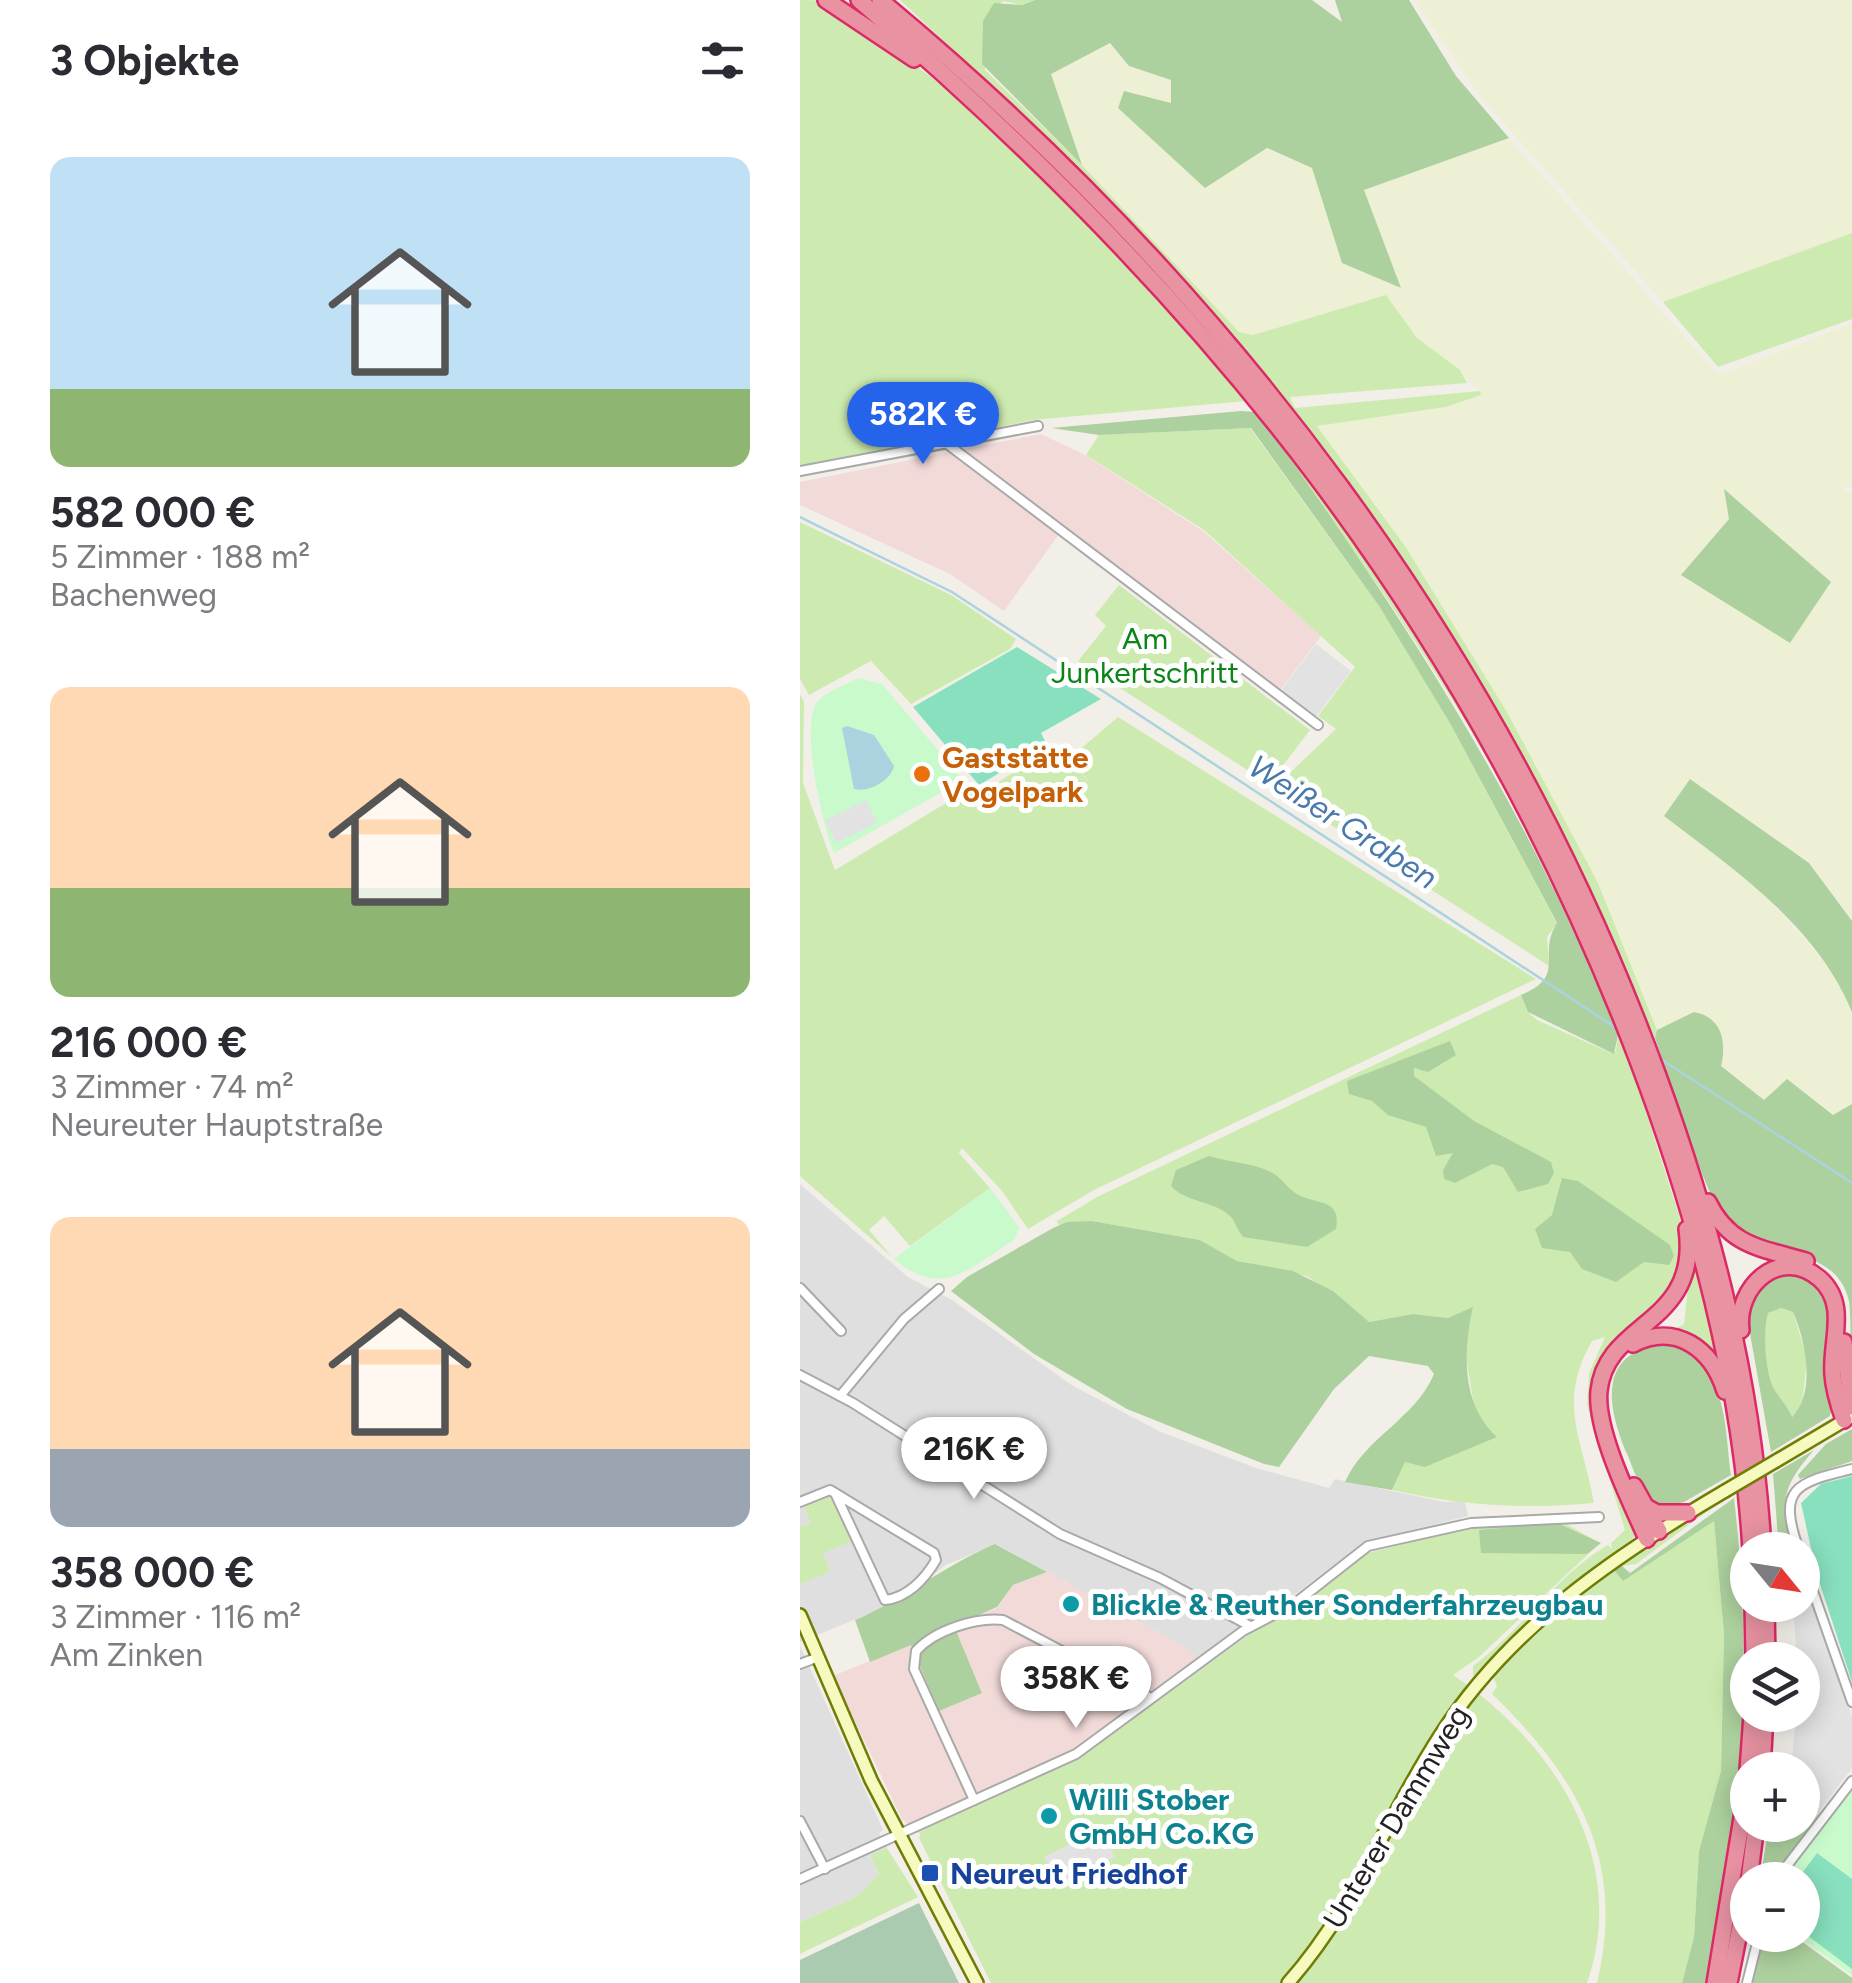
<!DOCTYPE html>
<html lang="de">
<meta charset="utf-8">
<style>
body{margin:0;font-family:Figtree,sans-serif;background:#f2f2f3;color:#2b2b33;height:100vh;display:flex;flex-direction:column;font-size:38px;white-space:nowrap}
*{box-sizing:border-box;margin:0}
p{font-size:32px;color:#7c7c81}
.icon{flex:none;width:55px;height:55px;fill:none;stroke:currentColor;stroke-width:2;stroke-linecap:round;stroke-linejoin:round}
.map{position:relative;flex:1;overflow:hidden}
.side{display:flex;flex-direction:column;background:#fff;width:800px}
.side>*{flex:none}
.needle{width:65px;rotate:120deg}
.buttons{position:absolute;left:930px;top:1532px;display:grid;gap:20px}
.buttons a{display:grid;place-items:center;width:90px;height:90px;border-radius:50%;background:#fff;box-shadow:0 5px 25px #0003;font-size:50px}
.price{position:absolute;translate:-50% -85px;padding:0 22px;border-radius:35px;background:#fff;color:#222;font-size:32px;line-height:65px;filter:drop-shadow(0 2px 5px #0008)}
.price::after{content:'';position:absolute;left:50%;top:60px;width:30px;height:22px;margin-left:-15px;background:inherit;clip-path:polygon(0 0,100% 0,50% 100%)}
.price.on{background:#2563eb;color:#fff}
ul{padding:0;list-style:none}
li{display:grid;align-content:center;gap:20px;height:530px;padding:0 50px}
li span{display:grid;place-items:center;height:310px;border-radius:20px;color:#555}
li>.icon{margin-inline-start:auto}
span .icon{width:180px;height:180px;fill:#fffc;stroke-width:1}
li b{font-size:42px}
h2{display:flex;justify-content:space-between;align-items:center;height:120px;padding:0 50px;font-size:42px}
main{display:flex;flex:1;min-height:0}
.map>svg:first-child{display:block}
.residential{fill:#e0dfdf}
.commercial{fill:#f2dad9}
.farmland{fill:#eef0d5;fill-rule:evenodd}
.grass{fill:#cdebb0}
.forest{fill:#add19e;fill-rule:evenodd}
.cemetery{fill:#aacbaf}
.park{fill:#c8facc}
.pitch{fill:#88e0be}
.parking{fill:#e2e2e2}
.water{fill:#aad3df}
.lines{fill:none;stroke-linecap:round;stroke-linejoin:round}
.stream{stroke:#aad3df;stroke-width:2.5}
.street-casing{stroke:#a9a9a9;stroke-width:12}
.secondary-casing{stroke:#707d05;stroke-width:16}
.highway-casing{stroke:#dc2a67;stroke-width:20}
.street{stroke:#fff;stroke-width:8}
.secondary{stroke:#f7fabf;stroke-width:11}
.highway{stroke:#e892a2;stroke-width:15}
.secondary-bridge-casing{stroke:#707d05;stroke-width:16;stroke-linecap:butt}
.secondary-bridge{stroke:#f7fabf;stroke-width:11}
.food-dot{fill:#e8710a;stroke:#fff;stroke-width:4}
.culture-dot{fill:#0f9aa8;stroke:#fff;stroke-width:4}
.transit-dot{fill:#1a4fb4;stroke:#fff;stroke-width:4}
.labels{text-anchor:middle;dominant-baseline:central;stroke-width:10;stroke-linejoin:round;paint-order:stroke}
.park-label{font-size:30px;fill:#0c8416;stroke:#fff}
.food-label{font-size:30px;font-weight:bold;fill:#c56008;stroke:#fff;text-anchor:start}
.culture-label{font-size:30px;font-weight:bold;fill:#0d838f;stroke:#fff;text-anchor:start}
.street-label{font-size:30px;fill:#222;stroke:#fff}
.transit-label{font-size:30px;font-weight:bold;fill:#164399;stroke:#fff;text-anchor:start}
.water-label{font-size:32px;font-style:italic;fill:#4a7aab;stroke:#fff}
</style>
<main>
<section class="side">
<h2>3 Objekte<svg class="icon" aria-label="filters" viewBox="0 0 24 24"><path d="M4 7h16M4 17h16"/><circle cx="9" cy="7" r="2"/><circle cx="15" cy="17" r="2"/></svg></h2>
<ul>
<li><span style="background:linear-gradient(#bfe0f5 75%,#8fb573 0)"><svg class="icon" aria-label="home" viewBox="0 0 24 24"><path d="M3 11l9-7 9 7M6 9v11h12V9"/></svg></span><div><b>582 000 €</b><p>5 Zimmer · 188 m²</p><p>Bachenweg</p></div></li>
<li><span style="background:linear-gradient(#ffd9b3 65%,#8fb573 0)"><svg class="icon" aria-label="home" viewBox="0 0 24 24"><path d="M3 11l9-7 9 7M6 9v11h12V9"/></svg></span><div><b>216 000 €</b><p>3 Zimmer · 74 m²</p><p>Neureuter Hauptstraße</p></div></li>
<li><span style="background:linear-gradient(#ffd9b3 75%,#9aa5b1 0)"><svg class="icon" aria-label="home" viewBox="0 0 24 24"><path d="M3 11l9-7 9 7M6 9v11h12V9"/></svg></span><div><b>358 000 €</b><p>3 Zimmer · 116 m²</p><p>Am Zinken</p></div></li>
</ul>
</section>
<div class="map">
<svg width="1052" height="1983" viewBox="0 0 1052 1983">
<rect width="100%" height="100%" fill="#f2efe9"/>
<g class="residential">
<polygon points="0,1184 108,1277 152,1300 273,1386 361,1432 456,1468 529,1488 535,1479 644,1502 665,1501 668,1516 564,1542 475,1610 404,1757 387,1648 196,1544 146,1565 93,1604 0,1642"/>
<polygon points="0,1646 83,1830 79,1833 87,1848 70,1855 79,1874 58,1896 0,1922"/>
</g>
<g class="commercial">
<polygon points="241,434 285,455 403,531 521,636 479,692 264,527 204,611 150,574 0,505 0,482"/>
<polygon points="247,1572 387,1648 398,1666 175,1951 120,1834 102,1819 33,1676 111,1644 182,1692 154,1626 197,1608 213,1585"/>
</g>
<g class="farmland">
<polygon points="614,0 1052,0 1052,233 863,302 682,99"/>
<path d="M 310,43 L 329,66 L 371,79 L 372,103 L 325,91 L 512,168 L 542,263 L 600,287 L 564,190 L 709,138 L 915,371 L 922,374 L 1052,323 L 1052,485 L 1042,490 L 1052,493 L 1052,921 L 1009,863 L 891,780 L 864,815 L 959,888 L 1038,977 L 1052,1012 L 1052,1104 L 1033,1115 L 965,1101 L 920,1066 L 925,1048 L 894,1013 L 857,1030 L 798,883 L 707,712 L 605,546 L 517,425 L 646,407 L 680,395 L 680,391 L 617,338 L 586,295 L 453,335 L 439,332 L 282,165 L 250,73 ZM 925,490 L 990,642 L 882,575 L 929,519 Z"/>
</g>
<g class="grass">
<path d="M 0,0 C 7,0 16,0 22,1 C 33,5 44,16 54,22 C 94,49 132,76 168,108 C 454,363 657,654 809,1004 L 807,1006 C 724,786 584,590 447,401 L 232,420 L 0,471 Z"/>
<polygon points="100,0 235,0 221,5 203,1 183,21 185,70 282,165 439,332 453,335 586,295 617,338 660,370 667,383 490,397 495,408 680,391 681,395 646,407 517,426 605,546 707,712 798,883 857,1030 855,1038 732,775 644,622 566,506 480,393 382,278 275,165"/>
<polygon points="1052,233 1052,319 918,367 863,302"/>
<polygon points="450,428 579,606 651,725 757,924 747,937 749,966 474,788 536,729 518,716 555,667 404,530 286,455 299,435"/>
<polygon points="0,522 151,595 216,639 210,649 111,704 71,661 9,695 0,679"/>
<polygon points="319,585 510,730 471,781 466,782 278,661 306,626 295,615"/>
<polygon points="0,694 4,702 3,783 35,870 171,788 178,795 244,753 262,749 290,784 271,757 318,717 736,979 294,1190 228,1229 202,1191 162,1148 159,1153 190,1188 110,1246 84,1216 69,1230 92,1257 0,1176"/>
<path d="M 721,995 L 728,1012 L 737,1020 L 811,1053 L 816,1051 L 818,1035 L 823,1040 L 884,1231 L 880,1279 L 798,1379 L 836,1532 L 834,1537 L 761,1592 L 673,1676 L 673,1666 C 721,1631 755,1576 808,1545 L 812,1549 L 811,1543 L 825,1530 L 787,1405 L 789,1373 L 805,1337 L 792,1341 C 756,1404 783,1438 794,1503 C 723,1510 659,1505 592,1490 L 605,1461 L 696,1437 L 676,1418 L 664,1345 L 648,1318 L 613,1314 L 569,1322 L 507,1276 L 437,1261 L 400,1240 L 292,1221 L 258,1225 L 257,1221 L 299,1196 Z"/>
<polygon points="892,1250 920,1366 867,1332 884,1324"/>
<path d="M 981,1308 L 993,1312 L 1007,1358 L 1002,1407 L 991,1417 C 987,1404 980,1400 974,1389 C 965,1372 963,1332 968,1313 Z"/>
<polygon points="27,1496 36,1503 51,1542 23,1553 30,1572 0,1584 0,1527 11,1523 4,1506"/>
<path d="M 925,1498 L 836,1564 L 822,1566 L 823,1580 L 914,1520 L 924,1634 L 921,1771 L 899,1851 L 894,1937 L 882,1983 L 797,1983 C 826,1861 779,1778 692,1694 L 697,1686 L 693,1677 C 763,1604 839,1550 925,1498 Z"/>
<path d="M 759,1520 L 800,1543 L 679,1657 L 653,1675 C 754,1743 830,1859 787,1983 L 191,1983 L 119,1838 L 123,1828 L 283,1755 L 560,1555 L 671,1527 Z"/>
<polygon points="87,1848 118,1897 0,1954 0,1922 58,1896 79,1874 70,1855"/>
</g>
<g class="forest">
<polygon points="235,0 512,0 542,22 535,0 609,0 656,76 709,138 564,190 601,288 542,263 512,168 467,148 405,188 318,108 324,91 371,103 371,80 329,66 310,43 251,74 282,165 182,64 183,21 194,3 222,5"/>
<path d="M 441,411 L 455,412 L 469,429 C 606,621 732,815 818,1035 L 814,1054 L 728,1012 L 721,995 C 768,976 736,956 757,923 L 651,725 L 579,606 L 451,428 L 299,435 L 251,428 Z"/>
<polygon points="924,489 1031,582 990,643 881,575 929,519"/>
<path d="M 890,779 L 1009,863 L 1052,921 L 1052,1012 C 1017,926 935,870 864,816 Z"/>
<path d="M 894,1012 C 922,1017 927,1042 921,1066 L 964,1100 L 987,1079 L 1033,1115 L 1052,1104 L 1052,1378 C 1049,1352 1052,1326 1049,1301 C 1035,1242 963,1261 927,1223 C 907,1202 868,1074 855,1038 L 857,1030 Z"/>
<polygon points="650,1041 656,1055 628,1072 614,1068 614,1076 674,1121 751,1162 754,1173 748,1184 718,1192 703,1167 692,1164 655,1183 644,1179 643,1170 653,1153 636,1156 626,1127 588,1115 572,1101 549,1094 547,1081"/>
<path d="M 409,1156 C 427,1162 454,1163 471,1172 C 483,1178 489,1192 503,1197 C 522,1204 541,1201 536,1229 L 507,1247 L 443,1237 C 437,1230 436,1222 430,1216 C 413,1200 386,1203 371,1186 L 376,1170 Z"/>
<polygon points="762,1178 778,1181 870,1245 874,1256 869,1265 844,1262 816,1282 782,1269 770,1252 742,1248 735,1229 752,1215"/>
<path d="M 292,1221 L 400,1240 L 437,1261 L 493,1271 L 533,1291 L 569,1322 L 613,1314 L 648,1318 L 673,1307 C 663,1352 661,1404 697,1437 L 625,1467 L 605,1462 L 592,1490 L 545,1482 C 564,1438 615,1419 634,1374 L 628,1366 L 569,1356 L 534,1389 L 479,1467 L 464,1464 L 327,1409 L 234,1354 L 151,1291 L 167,1277 L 253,1228 L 267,1222 Z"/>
<path d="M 978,1274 L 1006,1277 L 1028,1301 L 1033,1402 L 1030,1416 L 971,1452 L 946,1311 L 959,1285 ZM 981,1308 L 993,1312 C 1006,1341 1016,1394 992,1417 C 987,1405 980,1399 974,1389 C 965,1372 963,1331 968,1313 Z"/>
<path d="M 881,1344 C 928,1380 924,1421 931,1475 L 884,1502 L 860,1508 C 842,1496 836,1476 828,1456 C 802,1397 800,1342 881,1344 Z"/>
<polygon points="1052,1429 1052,1461 1000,1479 998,1475 1026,1444"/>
<path d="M 1014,1450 C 982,1487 978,1503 995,1550 L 979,1550 L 973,1474 Z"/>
<path d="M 934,1498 C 952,1648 946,1837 905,1983 L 882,1983 L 894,1937 L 899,1851 L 921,1771 L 924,1634 L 914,1521 L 823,1581 L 814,1570 L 822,1566 L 830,1573 Z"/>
<polygon points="757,1523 801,1543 787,1554 681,1553 679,1530"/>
<path d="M 195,1544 L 247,1572 L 213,1585 L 197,1607 L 154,1626 L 182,1693 L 139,1711 L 111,1645 L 70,1662 L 55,1620 C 105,1599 145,1565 195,1544 Z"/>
<polygon points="1039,1791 973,1877 960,1880 969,1825 987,1825 990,1834 1009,1825"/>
<polygon points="964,1935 993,1935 1052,1978 1052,1983 952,1983"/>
</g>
<polygon class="cemetery" points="119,1903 159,1983 0,1983 0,1960"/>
<g class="park">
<path d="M 58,678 L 82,684 L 163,780 L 34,853 C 22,823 0,729 17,702 C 27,691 45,685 58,678 Z"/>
<path d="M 190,1188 L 219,1227 L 215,1239 C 170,1268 143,1300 94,1259 Z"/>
<polygon points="1052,1789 1052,1975 996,1935 1002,1935 1002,1880 984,1880"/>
</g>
<g class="pitch">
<polygon points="217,647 301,699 241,733 247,745 179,785 113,707"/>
<polygon points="1052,1476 1052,1682 1017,1575 1001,1503 1021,1484"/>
<polygon points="1017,1853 1052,1879 1052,1969 1003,1932 1002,1880 997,1880"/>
</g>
<g class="parking">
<polygon points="516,644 551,671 515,718 480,692"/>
<polygon points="66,800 77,823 36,843 25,820"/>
<polygon points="1012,1598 1052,1717 1052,1768 1009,1825 989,1835 987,1825 1002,1825 1002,1770 991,1770 996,1715 1002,1715 1002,1660 997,1660 993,1606"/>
<polygon points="301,1829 315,1857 258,1885 244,1857"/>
</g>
<path class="water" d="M 47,726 L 74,735 L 94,766 C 91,780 69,793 54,789 L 42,728 Z"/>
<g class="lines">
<g class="stream">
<polyline points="0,517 152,592 816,1028"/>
<polyline points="859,1058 1052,1183"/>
</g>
<g class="street-casing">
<g id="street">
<polyline points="146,443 518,725"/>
<polyline points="0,471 238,426"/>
<polyline points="0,1288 41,1331"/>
<polyline points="0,1375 53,1403 260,1534 360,1578 450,1626"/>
<polyline points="40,1396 104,1319 139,1289"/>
<path d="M 0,1502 L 30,1490 L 134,1553 L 136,1560 C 125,1579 107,1598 85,1600 L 35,1493"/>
<path d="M 999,1550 C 977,1488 995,1483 1052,1469"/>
<polyline points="1002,1560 1052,1702"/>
<polyline points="0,1664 16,1658"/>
<path d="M 174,1800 L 114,1669 L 116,1651 C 135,1630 176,1617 203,1620 L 351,1698"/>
<polyline points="0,1821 25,1869"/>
<polyline points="0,1879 276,1754 443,1631 494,1604 568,1546 671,1523 799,1517"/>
<polyline points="976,1880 1052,1781"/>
<polyline points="947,1983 959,1935"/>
</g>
</g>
<g class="secondary-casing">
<g id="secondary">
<polyline points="976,1461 1052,1416"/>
<polyline points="0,1615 71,1780 177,1983"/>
<path d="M 488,1983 C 554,1909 586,1819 639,1737 C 708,1628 816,1555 925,1491"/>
</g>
</g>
<g class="highway-casing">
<g id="highway">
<polyline points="26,0 114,59"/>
<path d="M 59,0 C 410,299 671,623 837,1058 C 897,1216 941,1380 951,1550"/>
<path d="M 80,0 C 426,287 703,652 858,1076 C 914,1229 954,1386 963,1550"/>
<path d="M 908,1202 C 930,1247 962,1248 1006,1261"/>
<path d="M 941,1330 C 935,1286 981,1245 1020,1279 C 1049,1305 1030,1342 1033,1375 C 1034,1391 1039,1406 1044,1420"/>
<polyline points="1044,1342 1052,1407"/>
<path d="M 833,1344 C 876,1322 912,1349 925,1391"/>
<polyline points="834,1486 859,1531"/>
<polyline points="846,1507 857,1513 888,1513"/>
<path d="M 847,1539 C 831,1502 795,1431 799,1391 C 806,1320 900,1326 887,1229"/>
<polyline points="953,1605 954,1660"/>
<polyline points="966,1605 967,1660"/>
<polyline points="948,1770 952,1715"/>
<polyline points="962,1770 965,1715"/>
<polyline points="949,1880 956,1825"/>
<polyline points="915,1983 948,1781"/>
<polyline points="929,1983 948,1887"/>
</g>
</g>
<use href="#street" class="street"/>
<use href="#secondary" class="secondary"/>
<use href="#highway" class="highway"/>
<g class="secondary-bridge-casing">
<polyline id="secondary-bridge" points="925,1491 976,1461"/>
</g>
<use href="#secondary-bridge" class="secondary-bridge"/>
</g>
<circle class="food-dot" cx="122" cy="774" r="10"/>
<g class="culture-dot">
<circle cx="271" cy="1604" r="10"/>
<circle cx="249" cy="1816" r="10"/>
</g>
<rect class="transit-dot" x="120" y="1863" width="20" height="20" rx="5"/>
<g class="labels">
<g class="park-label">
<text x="345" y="638">Am<tspan x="345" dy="34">Junkertschritt</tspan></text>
</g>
<g class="food-label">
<text x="142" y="757">Gaststätte<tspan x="142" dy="34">Vogelpark</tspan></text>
</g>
<g class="culture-label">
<text x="291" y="1604">Blickle &amp; Reuther Sonderfahrzeugbau</text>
<text x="269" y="1799">Willi Stober<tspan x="269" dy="34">GmbH Co.KG</tspan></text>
</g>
<g class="street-label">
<text transform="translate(596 1817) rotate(-59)">Unterer Dammweg</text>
</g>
<g class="transit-label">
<text x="150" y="1873">Neureut Friedhof</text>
</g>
<g class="water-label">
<text transform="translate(543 822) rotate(33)">Weißer Graben</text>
</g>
</g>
</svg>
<div class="buttons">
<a><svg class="needle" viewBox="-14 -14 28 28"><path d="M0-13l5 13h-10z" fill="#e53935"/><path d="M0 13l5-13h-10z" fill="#7c7c81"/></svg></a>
<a><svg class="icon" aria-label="layers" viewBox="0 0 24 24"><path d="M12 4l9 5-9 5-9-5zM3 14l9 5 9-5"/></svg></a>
<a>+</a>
<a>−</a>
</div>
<b class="price on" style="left:123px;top:467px">582K €</b>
<b class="price" style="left:174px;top:1502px">216K €</b>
<b class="price" style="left:276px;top:1731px">358K €</b>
</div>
</main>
